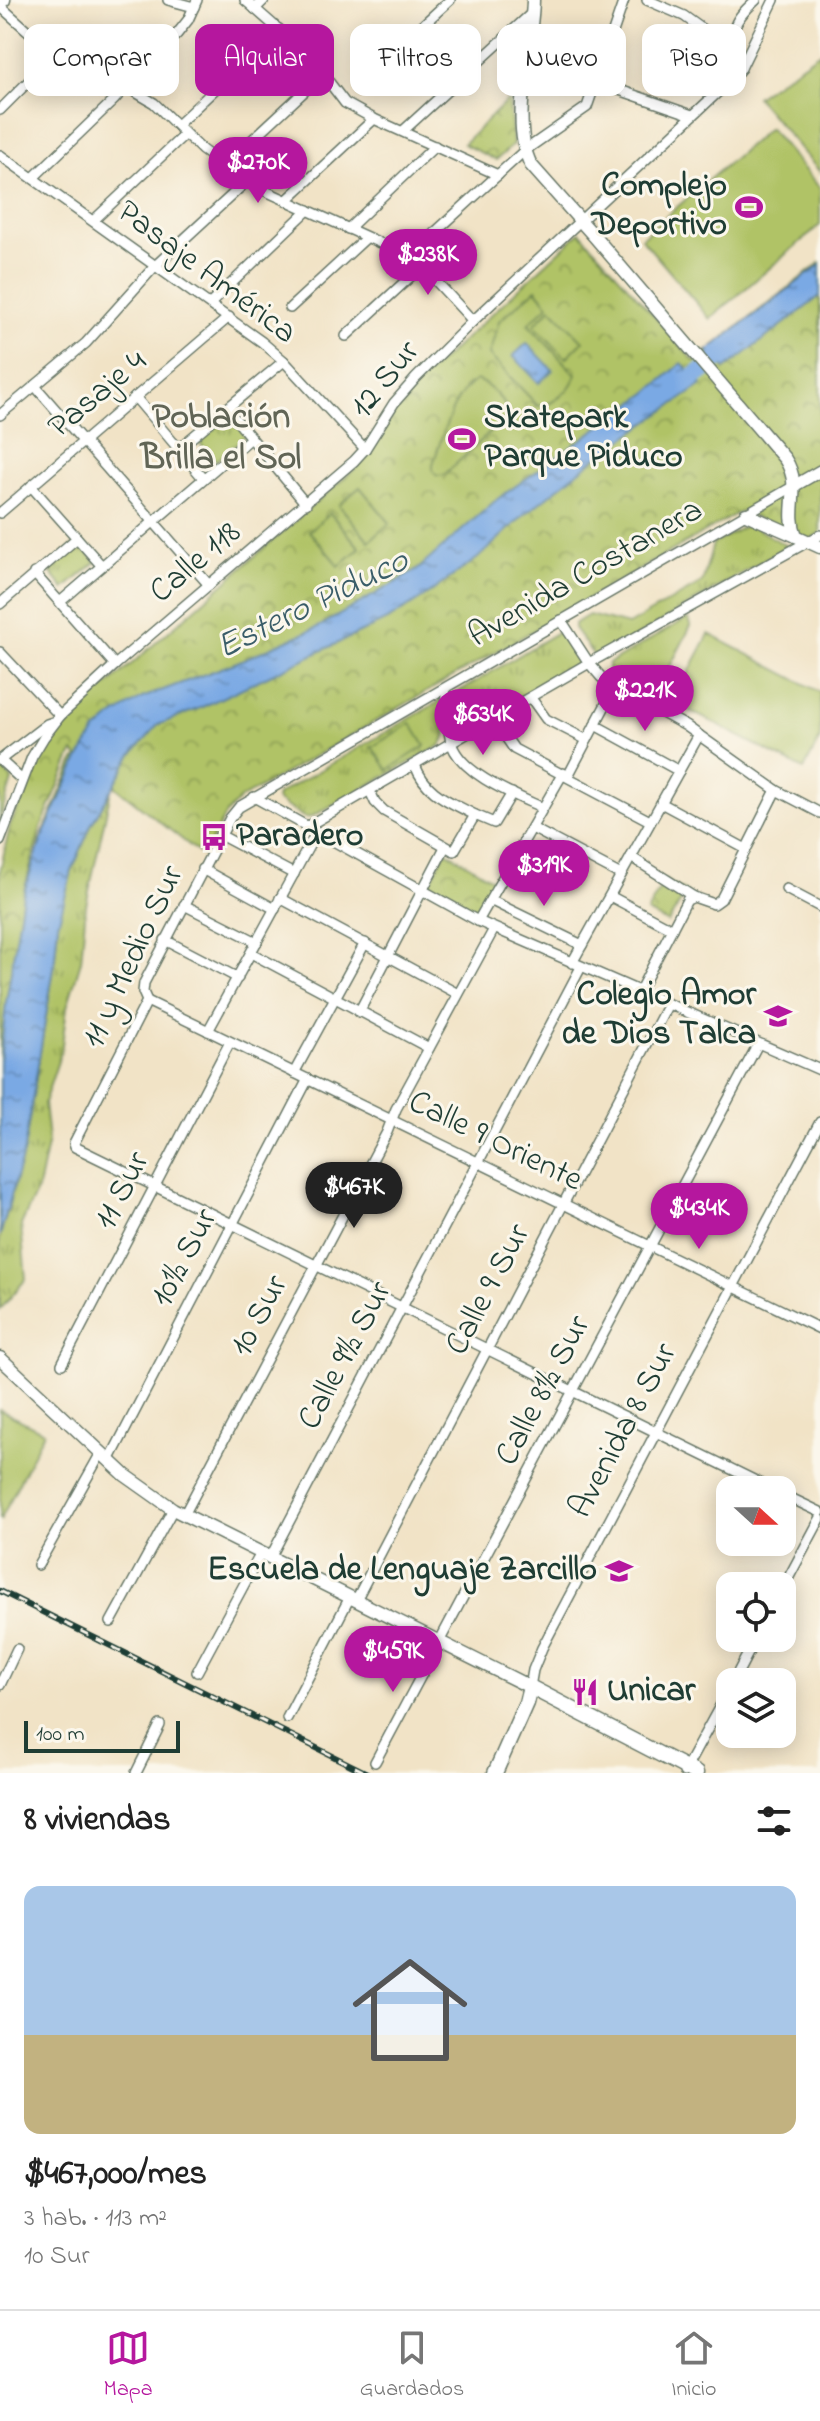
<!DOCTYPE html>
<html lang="es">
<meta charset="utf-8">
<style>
body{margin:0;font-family:"Indie Flower",sans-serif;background:#f2f2f2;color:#222;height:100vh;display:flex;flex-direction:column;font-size:30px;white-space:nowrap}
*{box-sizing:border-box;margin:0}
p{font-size:26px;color:#767676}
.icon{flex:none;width:44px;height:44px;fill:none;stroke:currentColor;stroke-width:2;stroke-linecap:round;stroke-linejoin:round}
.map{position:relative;height:1773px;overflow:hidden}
.panel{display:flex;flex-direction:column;background:#fff;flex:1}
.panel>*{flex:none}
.banner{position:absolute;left:24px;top:24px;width:772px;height:72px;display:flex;gap:16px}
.needle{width:52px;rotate:111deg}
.controls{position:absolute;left:716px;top:1476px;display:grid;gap:16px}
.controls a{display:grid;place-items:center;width:80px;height:80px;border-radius:16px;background:#fff;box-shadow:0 4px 20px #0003;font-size:40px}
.scale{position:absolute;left:24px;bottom:20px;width:156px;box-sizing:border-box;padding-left:8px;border:4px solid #1f3d34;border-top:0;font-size:22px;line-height:28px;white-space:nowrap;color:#1f3d34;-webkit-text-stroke:6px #fbf7ec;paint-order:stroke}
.price{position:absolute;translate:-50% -68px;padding:0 18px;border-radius:28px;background:#b5179e;color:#fff;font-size:26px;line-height:52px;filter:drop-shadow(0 2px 4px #0008)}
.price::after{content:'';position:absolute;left:50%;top:48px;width:24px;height:18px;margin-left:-12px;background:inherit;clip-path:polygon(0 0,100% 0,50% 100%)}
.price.selected{background:#222;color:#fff}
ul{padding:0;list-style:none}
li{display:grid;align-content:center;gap:16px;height:424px;padding:0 24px}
li span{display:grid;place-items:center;height:248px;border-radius:16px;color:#555}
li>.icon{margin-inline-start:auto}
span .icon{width:144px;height:144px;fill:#fffc;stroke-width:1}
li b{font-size:34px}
h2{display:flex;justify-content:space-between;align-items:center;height:96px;padding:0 24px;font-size:34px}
.tag{padding:0 28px;border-radius:16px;background:#fff;box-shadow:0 4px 20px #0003;font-size:28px;line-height:72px}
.tag.selected{background:#b5179e;color:#fff}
.menu{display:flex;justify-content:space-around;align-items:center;height:112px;border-top:2px solid #e0e0e0;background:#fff;font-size:22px;color:#767676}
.menu a{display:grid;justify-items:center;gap:4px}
.menu .selected{color:#b5179e}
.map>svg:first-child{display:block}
.grass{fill:url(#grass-tufts);stroke:#68804d;stroke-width:2}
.park{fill:url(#park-crowns);stroke:#68804d;stroke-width:2;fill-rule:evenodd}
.pitch{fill:#b0c366;stroke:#68804d;stroke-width:2}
.water{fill:url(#water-ripples);stroke:#4c738c;stroke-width:2}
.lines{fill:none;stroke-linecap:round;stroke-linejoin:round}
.river{stroke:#7aa9e4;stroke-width:18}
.minor-casing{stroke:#687767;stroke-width:12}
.tertiary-casing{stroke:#687767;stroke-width:14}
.secondary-casing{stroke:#687767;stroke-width:15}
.primary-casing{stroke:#687767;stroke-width:17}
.minor{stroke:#fff;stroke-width:9}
.tertiary{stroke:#fff;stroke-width:11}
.secondary{stroke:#fff;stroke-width:12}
.primary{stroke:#fff;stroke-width:14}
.rail-casing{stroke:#1f3d34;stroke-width:6}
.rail{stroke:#fbf7ec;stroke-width:3;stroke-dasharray:9;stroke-linecap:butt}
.labels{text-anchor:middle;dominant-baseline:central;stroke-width:6;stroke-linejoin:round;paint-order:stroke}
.poi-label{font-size:34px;font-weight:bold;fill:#1f3d34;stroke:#fbf7ec;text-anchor:end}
.street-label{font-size:34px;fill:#1f3d34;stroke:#fbf7ec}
.neighbourhood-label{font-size:36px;font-weight:bold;fill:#616556;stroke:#fbf7ec}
.water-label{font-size:36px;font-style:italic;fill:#3a5d69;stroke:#fbf7ec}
</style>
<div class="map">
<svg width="820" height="1773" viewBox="0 0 820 1773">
<defs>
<pattern id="grass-tufts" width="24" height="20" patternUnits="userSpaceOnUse" patternTransform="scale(2)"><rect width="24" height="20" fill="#b0c366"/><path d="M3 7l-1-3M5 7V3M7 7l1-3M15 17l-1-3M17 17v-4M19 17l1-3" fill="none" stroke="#8fa055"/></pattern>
<pattern id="park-crowns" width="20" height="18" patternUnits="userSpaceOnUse" patternTransform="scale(2)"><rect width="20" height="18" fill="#b0c366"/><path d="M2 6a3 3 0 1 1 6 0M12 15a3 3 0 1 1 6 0" fill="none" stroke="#8fa055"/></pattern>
<pattern id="water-ripples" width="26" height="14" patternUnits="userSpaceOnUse" patternTransform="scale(2)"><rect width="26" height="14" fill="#7aa9e4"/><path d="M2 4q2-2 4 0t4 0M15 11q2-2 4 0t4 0" fill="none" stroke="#638bba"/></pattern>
</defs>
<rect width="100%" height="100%" fill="#fbf7ec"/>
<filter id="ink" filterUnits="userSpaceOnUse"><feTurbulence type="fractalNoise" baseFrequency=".0125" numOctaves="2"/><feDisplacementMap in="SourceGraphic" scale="16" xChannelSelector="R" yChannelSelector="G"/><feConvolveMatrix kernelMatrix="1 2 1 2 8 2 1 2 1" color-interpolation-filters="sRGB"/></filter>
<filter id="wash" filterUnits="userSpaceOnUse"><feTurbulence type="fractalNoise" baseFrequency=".006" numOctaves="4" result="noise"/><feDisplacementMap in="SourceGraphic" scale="32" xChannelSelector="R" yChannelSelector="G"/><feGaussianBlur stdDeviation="1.8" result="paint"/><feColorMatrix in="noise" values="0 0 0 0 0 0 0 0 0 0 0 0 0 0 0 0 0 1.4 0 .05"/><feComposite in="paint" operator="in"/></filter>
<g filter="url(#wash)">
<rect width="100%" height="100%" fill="#f1e3c6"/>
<g class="grass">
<polygon points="230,414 248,434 216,461 198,441"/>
<polygon points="750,525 787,546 597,660 574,628 574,624 589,615 628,625 700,584 703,580 713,544 745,526"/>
<polygon points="79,541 96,562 64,589 47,568"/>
<polygon points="686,619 689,619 691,626 655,696 651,696 608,670 608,664"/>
<polygon points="558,632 562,634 578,658 577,664 463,730 458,730 455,694"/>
<path d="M 442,700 C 444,714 451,735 440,746 L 311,817 L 305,818 L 276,800 L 277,795 Z"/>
<polygon points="111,790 86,905 81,961 67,1007 61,1052 44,1103 48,1140 38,1188 21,1225 26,1279 0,1310 0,1236 24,1150 54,968 58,924 72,871 91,825"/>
</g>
<g class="park">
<polygon points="509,99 513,145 496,160 463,144"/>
<path d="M 580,232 L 694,361 L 820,263 L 820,533 L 809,540 L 741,511 L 240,799 L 225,815 L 203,856 L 103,777 L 71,830 L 6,1216 L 0,1234 L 0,871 L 10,826 L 42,754 L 78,711 L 359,465 L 374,446 L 396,409 L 426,375 ZM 73,752 L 78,757 L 73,763 L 40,840 L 22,914 L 3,1028 L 23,895 L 41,827 Z"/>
<polygon points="0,766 12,780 0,819"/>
<polygon points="446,851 495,881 478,912 429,884"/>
<polygon points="665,880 686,892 668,923 647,912"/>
</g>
<g class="pitch">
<polygon points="820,52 820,172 756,97"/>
<polygon points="769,128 820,188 820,225 710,319 641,238"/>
<path d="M 536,289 L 549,305 L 528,324 L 576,375 C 571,390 553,406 538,406 L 489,355 L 499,321 Z"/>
<polygon points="551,308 583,341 566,358 534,325"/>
<path d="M 476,380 C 488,384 506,401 509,415 L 444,475 L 437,476 L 433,471 L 433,464 C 442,439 452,394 476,380 Z"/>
<polygon points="360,487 390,523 369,541 339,505"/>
<polygon points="330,513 360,548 339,566 309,531"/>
<polygon points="709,634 820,692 820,738 804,770 673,702"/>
<polygon points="411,723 425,746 388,770 372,747"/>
<polygon points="0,1410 44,1432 0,1521"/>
</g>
<g class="water">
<polygon points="820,265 820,296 810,304 725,369 707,351"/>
<polygon points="527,343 553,370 539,383 513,356"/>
<polygon points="682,363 702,385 597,457 523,516 478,558 424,597 389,619 200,708 158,725 131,756 91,825 72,871 58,924 54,968 24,1150 0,1236 0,1061 6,1002 23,895 43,835 74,768 95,732 112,717 142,698 237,662 318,627 417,570 496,500 647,393"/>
</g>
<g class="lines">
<polyline class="river" points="676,391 735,346"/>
</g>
</g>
<g filter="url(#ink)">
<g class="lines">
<g class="minor-casing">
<g id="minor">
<polyline points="168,0 194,7"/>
<polyline points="245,0 310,57 345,103 374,119 498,175"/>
<polyline points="647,0 684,16 709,34 732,36"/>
<polyline points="0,6 55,55 104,79 127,87 154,103 202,150 246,182 402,253 419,247 524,151 587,107 624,0"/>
<polyline points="255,9 264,0"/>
<polyline points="401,45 450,0"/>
<polyline points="741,68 774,0"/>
<polyline points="596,82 692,115"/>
<polyline points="0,110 55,55"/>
<polyline points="177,125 279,29"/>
<polyline points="403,131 533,12"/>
<polyline points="0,155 262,342 284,361 365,449"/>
<polyline points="223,167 324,73"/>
<polyline points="33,178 114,100 142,68 177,34 188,20 197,0"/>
<polyline points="287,200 374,119"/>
<polyline points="93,221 185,134"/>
<polyline points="348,229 435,146"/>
<polyline points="412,251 422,266 473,321"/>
<polyline points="210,304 308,210"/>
<polyline points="290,308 366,238"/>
<polyline points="346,336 422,266"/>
<polyline points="35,386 209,585"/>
<polyline points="135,397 203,478"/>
<polyline points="228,410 306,504"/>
<polyline points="0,415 86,343 155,266 246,182"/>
<polyline points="178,449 284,361"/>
<polyline points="31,486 101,565"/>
<polyline points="0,513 229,317"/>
<polyline points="34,573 115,665"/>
<polyline points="60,602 251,438"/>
<polyline points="0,604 77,538"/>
<polyline points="561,620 589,663 601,677 615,687 686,726 776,790 820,813"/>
<polyline points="0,652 60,716"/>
<path d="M 445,689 C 448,706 446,728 452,745 C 463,775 515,795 543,808"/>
<polyline points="531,698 546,719 587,740"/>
<polyline points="494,720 514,749 650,821"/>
<polyline points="595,725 679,771"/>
<polyline points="0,760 47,724 56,721"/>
<polyline points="0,760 22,780"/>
<path d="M 415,765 C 426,794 449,801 475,815"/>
<polyline points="568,776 615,687"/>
<polyline points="370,791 375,802 384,811 454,851 475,815 494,823 512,793"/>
<polyline points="254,797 478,921 820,1070"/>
<polyline points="661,803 746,849"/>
<polyline points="306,827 589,663 820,535"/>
<polyline points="532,828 621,875"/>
<polyline points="220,835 294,874"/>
<path d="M 0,841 L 32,757 L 44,737 L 60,716 L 115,665 L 354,461 L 365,449 L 394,403 L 416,378 L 473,321 L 732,79 L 741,68 C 731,33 727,26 756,0"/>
<polyline points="631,857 694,897"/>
<polyline points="202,869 275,909"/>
<polyline points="786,889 820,907"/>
<polyline points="610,896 672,929"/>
<polyline points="280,898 458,994"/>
<polyline points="492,901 582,945"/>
<polyline points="184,905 257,942"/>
<polyline points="478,921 563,773"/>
<polyline points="165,940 238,978"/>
<polyline points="251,953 429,1048"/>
<polyline points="572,963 699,735"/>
<polyline points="639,992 687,900 694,897 714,904 721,899 776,790"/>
<polyline points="147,1001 820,1329"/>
<polyline points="359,1012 445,847"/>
<polyline points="208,1031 316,833"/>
<polyline points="294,1073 365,943"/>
<polyline points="62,1364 230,1042"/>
<polyline points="109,1461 308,1079"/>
<polyline points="774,1490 75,1147 74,1143 147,1001 143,992 144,983 230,818 239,807 794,486"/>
<polyline points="782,1494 820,1512"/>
<polyline points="184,1515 387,1132 396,1109 494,929"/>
<polyline points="270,1558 581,967"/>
<polyline points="38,1565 101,1453"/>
<polyline points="782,1590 820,1519"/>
<polyline points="356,1600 668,1004"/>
<polyline points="111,1622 173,1509"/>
<polyline points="197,1672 261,1553"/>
<polyline points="733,1682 756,1638"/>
<polyline points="0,1685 17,1649"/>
<polyline points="530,1687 533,1670 542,1648 820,1122"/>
<polyline points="287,1718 350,1597"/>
<polyline points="375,1762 758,1044"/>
<polyline points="684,1772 730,1688"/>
<polyline points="136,1773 160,1725"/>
</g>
</g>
<g class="tertiary-casing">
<polyline id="tertiary" points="794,486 820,471"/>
</g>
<g class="secondary-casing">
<g id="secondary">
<path d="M 533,0 C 532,48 509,123 531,165 L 595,237 L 785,459 C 803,487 785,508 796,536 L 820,547"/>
<polyline points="0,3 4,0"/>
<polyline points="746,514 796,536"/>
<polyline points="0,1358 125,1475 173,1509 530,1687"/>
</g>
</g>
<g class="primary-casing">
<polyline id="primary" points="495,1773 526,1703 530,1687 696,1773"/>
</g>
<use href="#minor" class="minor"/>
<use href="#tertiary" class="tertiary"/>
<use href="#secondary" class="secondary"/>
<use href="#primary" class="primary"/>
<g class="rail-casing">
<polyline id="rail" points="0,1591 367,1773"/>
</g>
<use href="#rail" class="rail"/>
</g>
</g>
<defs>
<g id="stadium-bare" transform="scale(2.16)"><path d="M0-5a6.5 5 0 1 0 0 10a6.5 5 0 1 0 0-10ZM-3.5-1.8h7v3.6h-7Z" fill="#b5179e" stroke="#fbf7ec" stroke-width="2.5" paint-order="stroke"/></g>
<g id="bus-bare" transform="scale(2.16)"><path d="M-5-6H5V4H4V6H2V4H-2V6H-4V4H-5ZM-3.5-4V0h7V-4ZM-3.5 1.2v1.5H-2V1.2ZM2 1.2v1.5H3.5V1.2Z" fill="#b5179e" stroke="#fbf7ec" stroke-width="2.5" paint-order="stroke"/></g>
<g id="school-bare" transform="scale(2.16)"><path d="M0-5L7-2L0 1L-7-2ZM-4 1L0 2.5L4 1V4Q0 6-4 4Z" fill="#b5179e" stroke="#fbf7ec" stroke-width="2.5" paint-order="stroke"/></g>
<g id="restaurant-bare" transform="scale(2.16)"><path d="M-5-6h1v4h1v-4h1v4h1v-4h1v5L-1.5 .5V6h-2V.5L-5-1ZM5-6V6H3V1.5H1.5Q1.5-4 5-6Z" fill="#b5179e" stroke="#fbf7ec" stroke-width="2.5" paint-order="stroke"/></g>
</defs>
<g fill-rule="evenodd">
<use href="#stadium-bare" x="749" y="207"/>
<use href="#stadium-bare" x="462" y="439"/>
<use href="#bus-bare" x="214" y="837"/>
<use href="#school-bare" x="778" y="1016"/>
<use href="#school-bare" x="619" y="1571"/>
<use href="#restaurant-bare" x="585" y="1692"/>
</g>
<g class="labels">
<g class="poi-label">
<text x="727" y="187">Complejo<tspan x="727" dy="39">Deportivo</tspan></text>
<text x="484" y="419" text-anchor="start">Skatepark<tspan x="484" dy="39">Parque Piduco</tspan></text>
<text x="236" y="837" text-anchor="start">Paradero</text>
<text x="756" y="996">Colegio Amor<tspan x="756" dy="39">de Dios Talca</tspan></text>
<text x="597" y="1571">Escuela de Lenguaje Zarcillo</text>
<text x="607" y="1692" text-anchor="start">Unicar</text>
</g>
<g class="street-label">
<text transform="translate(206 273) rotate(37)">Pasaje América</text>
<text transform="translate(386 380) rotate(-51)">12 Sur</text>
<text transform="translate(98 395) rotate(-40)">Pasaje 4</text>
<text transform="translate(196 563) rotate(-40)">Calle 118</text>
<text transform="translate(586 574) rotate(-30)">Avenida Costanera</text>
<text transform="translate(134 957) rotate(-65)">11 y Medio Sur</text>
<text transform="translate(495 1142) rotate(26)">Calle 9 Oriente</text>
<text transform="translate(123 1191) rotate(-63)">11 Sur</text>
<text transform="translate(185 1258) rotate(-62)">10½ Sur</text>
<text transform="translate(489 1290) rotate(-62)">Calle 9 Sur</text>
<text transform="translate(260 1316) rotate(-62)">10 Sur</text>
<text transform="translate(346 1356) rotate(-62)">Calle 9½ Sur</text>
<text transform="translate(544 1391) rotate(-62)">Calle 8½ Sur</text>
<text transform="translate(624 1431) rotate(-62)">Avenida 8 Sur</text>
</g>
<g class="neighbourhood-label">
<text x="221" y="418">Población<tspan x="221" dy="41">Brilla el Sol</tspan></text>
</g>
<g class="water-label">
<text transform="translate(313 605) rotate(-26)">Estero Piduco</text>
</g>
</g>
</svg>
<div class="controls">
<a><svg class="needle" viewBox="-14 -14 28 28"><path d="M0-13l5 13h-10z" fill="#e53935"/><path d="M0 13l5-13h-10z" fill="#767676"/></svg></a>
<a><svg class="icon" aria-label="locate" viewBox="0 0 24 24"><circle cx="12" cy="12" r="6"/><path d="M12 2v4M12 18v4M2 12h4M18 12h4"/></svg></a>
<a><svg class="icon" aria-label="layers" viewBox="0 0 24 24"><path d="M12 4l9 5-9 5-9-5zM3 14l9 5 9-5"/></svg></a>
</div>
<div class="scale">100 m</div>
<b class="price" style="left:258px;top:205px">$270K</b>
<b class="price" style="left:428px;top:297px">$238K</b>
<b class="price" style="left:645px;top:733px">$221K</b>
<b class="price" style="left:483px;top:757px">$634K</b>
<b class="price" style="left:544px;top:908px">$319K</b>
<b class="price selected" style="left:354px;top:1230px">$467K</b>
<b class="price" style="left:699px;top:1251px">$434K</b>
<b class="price" style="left:393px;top:1694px">$459K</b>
<div class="banner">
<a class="tag">Comprar</a>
<a class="tag selected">Alquilar</a>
<a class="tag">Filtros</a>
<a class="tag">Nuevo</a>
<a class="tag">Piso</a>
</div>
</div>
<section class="panel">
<h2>8 viviendas<svg class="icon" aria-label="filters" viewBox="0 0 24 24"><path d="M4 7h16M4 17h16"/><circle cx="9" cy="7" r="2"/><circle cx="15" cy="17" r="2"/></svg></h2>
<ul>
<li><span style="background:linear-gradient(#a9c7e8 60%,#c2b280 0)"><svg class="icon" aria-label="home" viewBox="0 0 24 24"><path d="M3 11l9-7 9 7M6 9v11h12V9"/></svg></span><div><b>$467,000/mes</b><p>3 hab. · 113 m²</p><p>10 Sur</p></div></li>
</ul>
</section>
<nav class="menu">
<a class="selected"><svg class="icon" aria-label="map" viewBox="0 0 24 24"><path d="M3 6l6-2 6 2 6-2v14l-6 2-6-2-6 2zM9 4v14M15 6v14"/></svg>Mapa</a>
<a><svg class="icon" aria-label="saved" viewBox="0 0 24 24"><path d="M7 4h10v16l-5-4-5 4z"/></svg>Guardados</a>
<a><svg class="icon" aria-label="home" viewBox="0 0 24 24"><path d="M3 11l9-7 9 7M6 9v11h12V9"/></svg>Inicio</a>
</nav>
